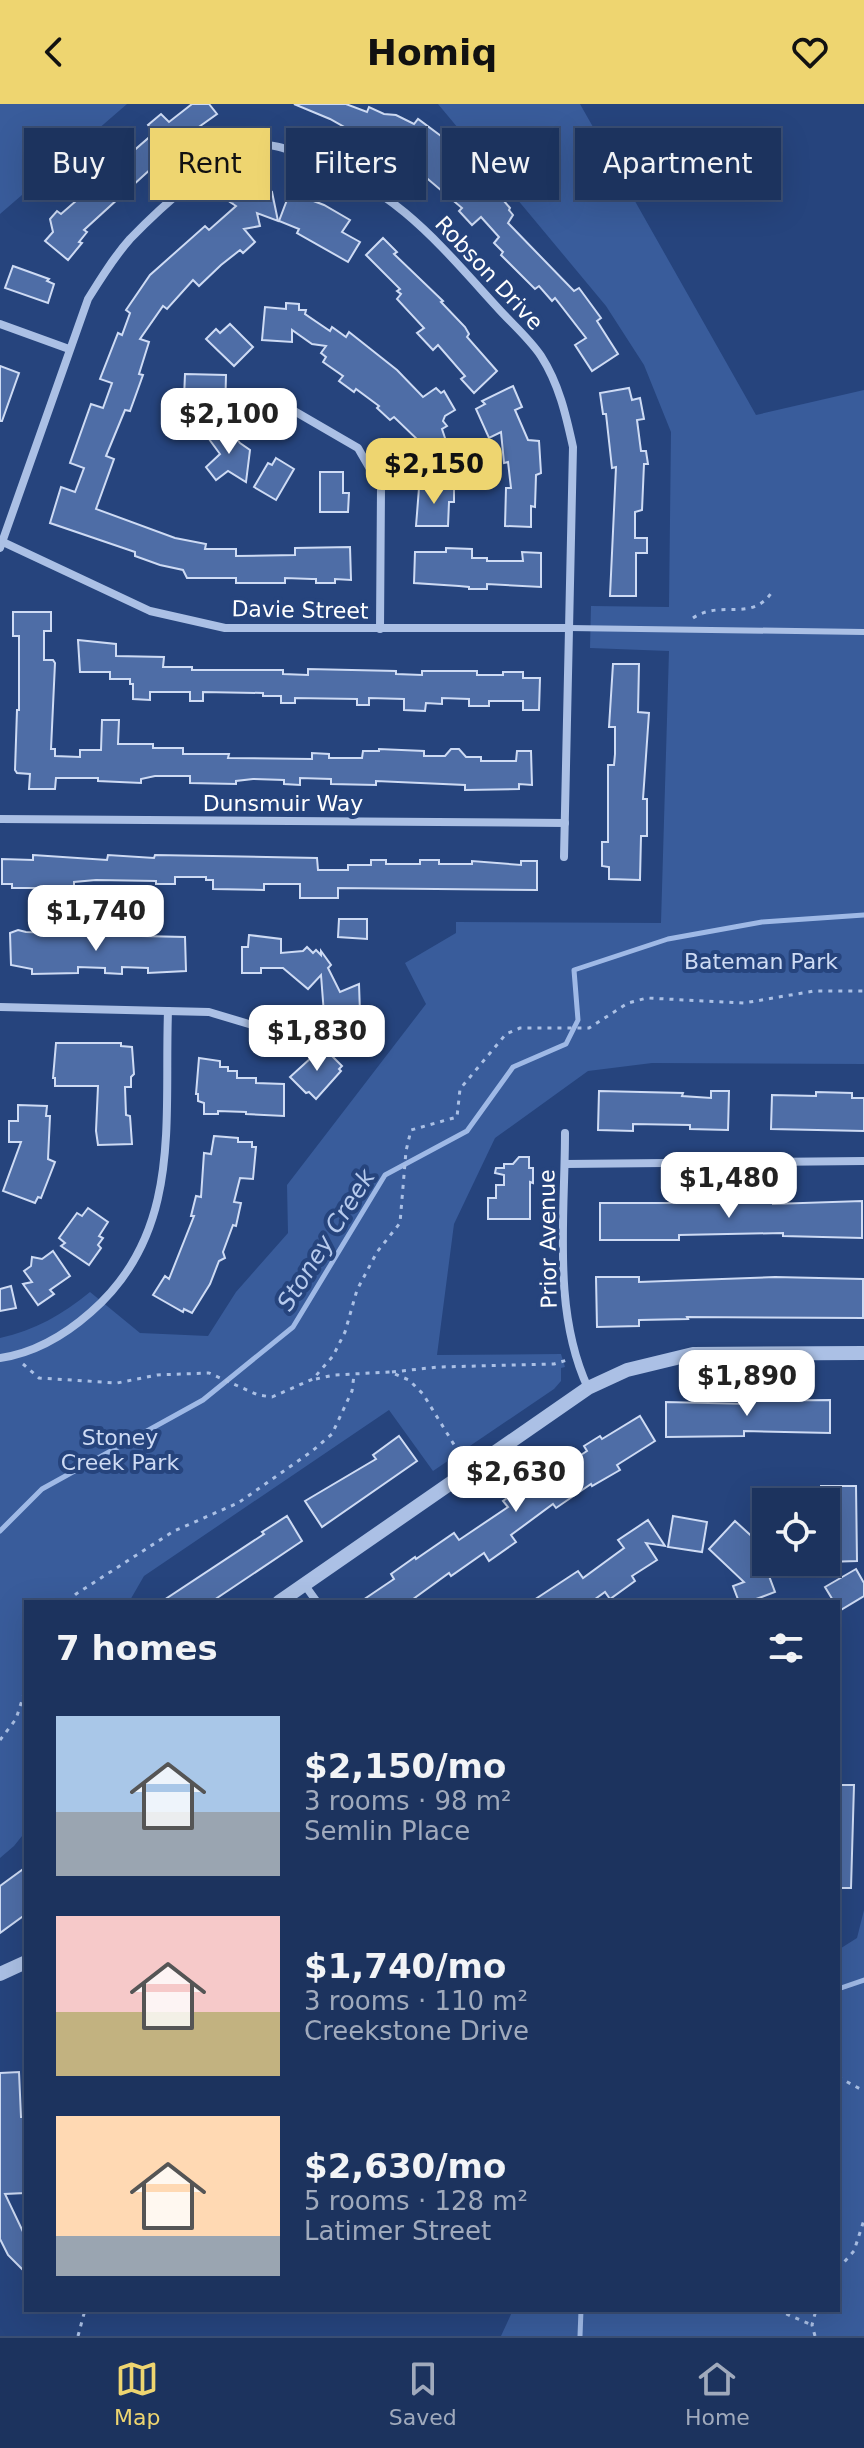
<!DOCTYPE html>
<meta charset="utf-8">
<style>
body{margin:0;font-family:"DejaVu Sans",sans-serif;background:#293f67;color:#f1f3f6;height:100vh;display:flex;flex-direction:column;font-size:30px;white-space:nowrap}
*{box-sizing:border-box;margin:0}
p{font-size:26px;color:#a0aabc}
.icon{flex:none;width:44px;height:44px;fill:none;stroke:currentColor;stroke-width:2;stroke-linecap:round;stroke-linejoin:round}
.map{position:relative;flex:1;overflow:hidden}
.sheet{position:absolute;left:24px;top:1496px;width:816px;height:712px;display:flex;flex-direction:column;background:#1c335e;border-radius:0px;box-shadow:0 8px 32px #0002,0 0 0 2px #3a4e73}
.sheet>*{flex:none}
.top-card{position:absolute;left:24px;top:24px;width:816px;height:72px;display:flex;gap:16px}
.tools{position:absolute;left:752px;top:1384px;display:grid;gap:16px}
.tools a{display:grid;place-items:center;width:88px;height:88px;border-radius:0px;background:#1c335e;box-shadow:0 8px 32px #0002,0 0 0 2px #3a4e73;font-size:40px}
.price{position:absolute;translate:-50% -68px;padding:0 18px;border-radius:16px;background:#fff;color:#222;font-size:26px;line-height:52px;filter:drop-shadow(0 2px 4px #0008)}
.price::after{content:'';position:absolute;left:50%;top:48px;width:24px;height:18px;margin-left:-12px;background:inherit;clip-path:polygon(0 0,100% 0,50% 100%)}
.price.current{background:#eed570;color:#111}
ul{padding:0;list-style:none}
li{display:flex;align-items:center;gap:24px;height:200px;padding:0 32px}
li span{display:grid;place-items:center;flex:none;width:224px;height:160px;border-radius:0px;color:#555}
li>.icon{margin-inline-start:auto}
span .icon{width:96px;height:96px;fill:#fffc;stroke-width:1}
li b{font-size:34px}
h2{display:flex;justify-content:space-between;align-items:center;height:96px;padding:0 32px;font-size:34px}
.pill{padding:0 28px;border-radius:0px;background:#1c335e;box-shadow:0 8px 32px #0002,0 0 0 2px #3a4e73;font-size:28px;line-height:72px}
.pill.current{background:#eed570;color:#111}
header{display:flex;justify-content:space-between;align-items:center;height:104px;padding:0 32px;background:#eed570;color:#111;font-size:36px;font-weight:600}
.dock{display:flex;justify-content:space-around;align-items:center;height:112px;border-top:2px solid #3a4e73;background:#1c335e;font-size:22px;color:#a0aabc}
.dock a{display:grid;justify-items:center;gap:4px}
.dock .current{color:#eed570}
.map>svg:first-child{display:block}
.green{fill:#395c9b}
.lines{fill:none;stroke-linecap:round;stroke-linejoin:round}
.stream{stroke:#9fb9e6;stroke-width:5}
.building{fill:#4e6da6;stroke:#cedbf4;stroke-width:2}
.path{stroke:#abc0e5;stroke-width:3;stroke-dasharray:4 6;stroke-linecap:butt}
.service{stroke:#abc0e5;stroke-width:6}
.minor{stroke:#abc0e5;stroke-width:8}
.tertiary{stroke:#abc0e5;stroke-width:14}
.labels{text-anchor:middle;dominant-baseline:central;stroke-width:8;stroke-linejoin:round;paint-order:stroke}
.street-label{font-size:22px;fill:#fff;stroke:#26447d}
.park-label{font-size:22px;fill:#cedbf4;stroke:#26447d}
.water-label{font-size:24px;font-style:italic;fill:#b6caed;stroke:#26447d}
</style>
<header><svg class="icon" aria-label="back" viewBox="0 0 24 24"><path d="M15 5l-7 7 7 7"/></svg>Homiq<svg class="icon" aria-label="heart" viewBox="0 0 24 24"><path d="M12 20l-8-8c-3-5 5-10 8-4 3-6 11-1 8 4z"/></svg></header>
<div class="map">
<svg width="864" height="2232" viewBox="0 0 864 2232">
<rect width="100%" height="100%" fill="#26447d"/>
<g class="green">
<polygon points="0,0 127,0 0,110"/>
<path d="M 438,0 L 580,0 L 756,311 L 864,286 L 864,960 L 652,959 L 588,967 L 495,1034 L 454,1120 L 437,1251 L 561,1250 L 565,1263 L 561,1264 L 561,1277 L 554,1285 L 433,1367 L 389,1306 L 144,1472 L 129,1498 L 26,1498 L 26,1727 L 14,1742 L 0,1754 L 0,1234 C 35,1226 62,1211 90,1188 L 140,1229 L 208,1232 L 236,1188 L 288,1129 L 287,1081 L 426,900 L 405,859 L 456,829 L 456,818 L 661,819 L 669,547 L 590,544 L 591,502 L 669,503 L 671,328 L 644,261 L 606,202 Z"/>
<polygon points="864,1806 864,2232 501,2232 513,2206 838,2206 838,1846 857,1834"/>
</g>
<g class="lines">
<g class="stream">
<polyline points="0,1427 42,1385 203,1296 293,1223 385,1071 467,1027 513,963 566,940 578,916 574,866 668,835 762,818 864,811"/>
<polyline points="838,1885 864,1876"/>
<polyline points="580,2232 581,2206"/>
</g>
</g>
<g class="building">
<polygon points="192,0 209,0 217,10 189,30 84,126 87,128 79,138 82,139 68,156 45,137 53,128 50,115 57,107 61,110 154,29 148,21 161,10 169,18"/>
<polygon points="294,0 346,0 367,8 369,3 384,10 396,11 414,20 418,15 441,32 448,39 443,49 463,66 469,59 481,70 510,104 509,106 513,111 508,119 574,187 579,184 601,214 597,217 618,250 592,267 575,241 586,234 555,194 552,197 539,182 535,185 501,151 503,148 494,139 499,133 481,113 472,121 459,107 462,104 416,65 418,63 410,55 393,43 385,46 330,15"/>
<polygon points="272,88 278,117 257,109 260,122 244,125 255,138 243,149 240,146 221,161 199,182 193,176 167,205 163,202 140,235 149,238 139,270 143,271 130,307 125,306 106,352 114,355 96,405 175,434 206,440 205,445 236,445 236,452 295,451 295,444 350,443 351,476 335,475 335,479 316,479 316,475 312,475 285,474 285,479 236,479 236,474 187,474 183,466 160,461 135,452 135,448 50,419 61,383 75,388 84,364 70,359 91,300 103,304 112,279 100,275 118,229 122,231 130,209 126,206 150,171 205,122 209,126 236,102 230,98"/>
<polygon points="290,88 324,101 350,116 342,128 360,138 348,158 297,129 299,125 279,117"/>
<polygon points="383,134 397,148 394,150 443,197 441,198 465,223 469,230 467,233 497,267 474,289 461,275 465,272 438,241 433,246 417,229 424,224 397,195 401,190 397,187 400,185 366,151"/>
<polygon points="13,162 49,175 47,177 54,180 48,199 5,184"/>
<polygon points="286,199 299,200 299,206 306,206 305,210 330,227 332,223 346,233 349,228 397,266 423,293 436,284 441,289 444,287 455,306 445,312 443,317 447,322 442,325 450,349 456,347 462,362 430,364 427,355 415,359 409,342 420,338 394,313 390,316 377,304 379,302 356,285 354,288 339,277 343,272 323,258 326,253 321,249 326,242 312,240 292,226 292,238 262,236 265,203 286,205"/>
<polygon points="230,220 253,243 234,262 206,235 216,225 220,229"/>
<polygon points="0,262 19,269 2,317 0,317"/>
<polygon points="185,270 226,271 225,311 191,311 192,294 184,294"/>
<polygon points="513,282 522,303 515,306 528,336 539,337 541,369 536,371 535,403 531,402 531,423 505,422 506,384 511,384 508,358 504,359 501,328 489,334 476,305 485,300 482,297"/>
<polygon points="629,284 632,296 640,294 644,315 637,316 641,347 646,347 648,360 644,360 642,406 635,408 635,434 647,434 647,449 636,449 636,492 610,492 616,363 612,364 606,310 603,310 600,289"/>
<polygon points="227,322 240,339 250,346 246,378 228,367 216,376 206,363 220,350 209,335"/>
<polygon points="276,354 294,365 276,396 254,383 268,359 272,361"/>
<polygon points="320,368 343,368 343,389 349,389 348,408 320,408"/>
<polygon points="437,383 454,383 454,398 449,398 448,422 416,422 419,384"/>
<polygon points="446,444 472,445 472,454 487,454 487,457 523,457 522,448 541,449 541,483 487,480 487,485 469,485 469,483 459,482 414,479 415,448 446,448"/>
<polygon points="13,508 51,508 51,527 44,527 44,556 53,556 55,559 51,645 55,645 55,652 80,653 80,646 101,646 102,616 119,616 118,640 153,640 153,644 183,644 183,650 229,650 228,654 312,655 312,649 329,650 329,654 362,654 363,647 379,647 379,645 424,647 424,652 445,652 451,645 459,645 466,653 481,653 481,657 516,657 517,647 531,647 532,681 519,680 519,685 465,686 465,681 376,677 376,681 331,680 331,675 300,674 300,681 284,680 284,676 253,675 236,677 236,680 190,679 190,672 155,672 141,675 141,679 98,677 98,674 56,674 55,685 29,685 30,670 17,669 15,666 17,606 19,606 19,532 13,532"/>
<polygon points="78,536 116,540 116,552 164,553 163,563 192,563 192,566 283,566 283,570 308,571 308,565 396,567 396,570 422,571 422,567 477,567 477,571 503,571 503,568 523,568 523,574 540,574 539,606 523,606 523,597 489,597 489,602 469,602 469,595 442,594 442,600 426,599 425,607 404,606 404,595 369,594 369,601 357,601 357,595 295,594 295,599 281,599 281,592 263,592 263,589 203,588 203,597 190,597 190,588 150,588 150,596 133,595 133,580 130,580 130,575 110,575 110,568 80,568"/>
<polygon points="613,560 639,560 638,608 649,609 643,695 647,695 647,732 641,732 640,776 609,775 609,763 602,762 602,738 608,738 608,661 614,661 615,650 615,623 609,623"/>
<polygon points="33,751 107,756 108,751 154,754 155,751 317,754 318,766 348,766 348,761 371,761 371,756 386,756 386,760 420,760 420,756 439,756 439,760 472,760 472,757 521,761 521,757 537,757 537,786 338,784 338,794 300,794 300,780 264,780 264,786 213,785 213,776 206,776 206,773 175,773 175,780 156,780 156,777 96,776 74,778 74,784 12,784 12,780 2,780 2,755 33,756"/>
<polygon points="339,815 367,815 367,835 338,833"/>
<polygon points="18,826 26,828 53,829 53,831 142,830 142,832 185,833 186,867 148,869 148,864 122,863 122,870 105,869 105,864 78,863 78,869 32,870 32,865 11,861 10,829"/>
<polygon points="249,831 281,835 281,849 303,847 307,843 313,849 316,846 321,851 321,847 331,861 328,864 340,888 359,880 360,909 371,923 363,923 360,927 360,936 353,937 353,941 325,942 344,923 325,923 321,871 308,885 283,864 261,864 261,869 242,869 242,843 248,843"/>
<polygon points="56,939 121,939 121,942 132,943 134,970 131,973 131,983 125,983 126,1011 130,1012 132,1040 98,1041 96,1027 98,982 55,982 55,974 53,974"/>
<polygon points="323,943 342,962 339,965 341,967 316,995 309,988 306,989 290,973"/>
<polygon points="199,954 220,957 220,963 228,963 228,967 237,967 237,974 256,974 256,979 284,980 284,1012 246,1010 246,1008 218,1007 218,1010 204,1010 204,999 198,997 198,990 196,990"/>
<polygon points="599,987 683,989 682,992 711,994 711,987 729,987 728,1026 690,1025 690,1021 633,1020 633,1027 598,1026"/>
<polygon points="816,988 852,989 852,994 864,994 864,1027 771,1025 772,991 816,992"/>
<polygon points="18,1001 47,1002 46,1012 50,1012 48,1055 55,1058 41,1094 38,1093 35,1099 3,1087 21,1038 9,1038 9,1017 18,1017"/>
<polygon points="214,1032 238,1034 238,1038 252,1038 252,1043 256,1043 253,1075 240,1074 234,1098 241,1099 236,1122 233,1121 223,1148 225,1154 219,1157 210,1180 192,1209 184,1205 183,1208 153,1191 165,1172 169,1175 194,1112 191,1112 196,1092 201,1093 204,1049 211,1050"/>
<polygon points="519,1053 529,1053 529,1064 533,1064 533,1079 530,1078 530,1115 488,1115 488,1094 496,1094 496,1081 504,1081 504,1071 495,1069 496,1064 504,1064 504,1060 513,1060"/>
<polygon points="690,1097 773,1097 773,1100 862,1097 862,1134 783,1132 783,1129 679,1131 679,1136 600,1136 600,1099 690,1099"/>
<polygon points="88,1104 108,1118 99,1132 103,1134 98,1141 101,1144 89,1161 61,1142 65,1139 59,1134 77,1109 82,1112"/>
<polygon points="53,1147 70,1172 50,1186 54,1190 38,1201 23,1180 32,1178 24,1167 31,1162 32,1153 42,1155"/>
<polygon points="596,1173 639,1173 639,1178 775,1173 863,1175 863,1214 687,1213 688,1215 639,1216 639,1222 597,1223"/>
<polygon points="11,1182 16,1204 0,1207 0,1185"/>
<polygon points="830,1296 830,1329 744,1327 744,1332 666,1333 666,1298 750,1300 750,1297"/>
<polygon points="640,1312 655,1337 617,1361 620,1366 592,1382 591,1380 556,1404 553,1400 511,1431 516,1438 489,1457 484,1449 451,1472 449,1469 409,1498 360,1498 394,1475 391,1470 415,1453 416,1455 454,1429 459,1436 508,1403 503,1397 530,1378 533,1382 587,1347 584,1342 600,1332 602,1335"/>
<polygon points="399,1332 417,1357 322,1423 305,1397 376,1355 373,1351"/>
<polygon points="821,1382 856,1382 857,1457 826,1458 826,1398 821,1398"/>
<polygon points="287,1412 302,1437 211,1498 161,1498 264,1430 262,1428"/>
<polygon points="673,1412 707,1418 702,1448 668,1443"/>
<polygon points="648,1416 665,1442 646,1439 657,1456 632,1472 635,1477 610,1495 605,1488 591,1498 531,1498 578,1467 583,1474 624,1444 618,1436"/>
<polygon points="735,1417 758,1438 757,1440 775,1488 748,1498 739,1498 733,1482 744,1478 709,1445"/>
<polygon points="856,1465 864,1479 864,1492 839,1507 838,1498 834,1498 825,1483"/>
<polygon points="838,1681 854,1681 851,1784 838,1784"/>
<polygon points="26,1763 26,1810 0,1829 0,1782"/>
<polygon points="19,1968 21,2013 24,2013 25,2089 5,2090 26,2134 26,2169 8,2151 0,2135 0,1969"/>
</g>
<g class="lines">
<g class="path">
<path d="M 693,514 C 721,495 751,519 772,488"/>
<polyline points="23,1260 39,1274 117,1279 157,1271 209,1269 258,1291 272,1293 313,1275 333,1252 345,1228 357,1186 377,1148 400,1119 406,1047 411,1026 457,1013 460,985 506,930 520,924 589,924 628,899 647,894 744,899 814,887 864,887"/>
<polyline points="392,1268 438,1263 554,1260 567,1256"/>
<polyline points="316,1275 334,1271 390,1268 409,1276 423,1290 461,1352"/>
<polyline points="68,1498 76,1490 174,1427 238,1399 311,1348 332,1330 352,1287 354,1271"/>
<polyline points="0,1636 16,1615 26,1584"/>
<polyline points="838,1973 864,1987"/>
<polyline points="838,2165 854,2147 864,2116"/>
<polyline points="777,2206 812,2221"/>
<polyline points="78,2232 85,2206"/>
<polyline points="815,2232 812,2221 816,2206"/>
</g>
<polyline class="service" points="569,524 864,528"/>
<g class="minor">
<polyline points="0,220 69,245"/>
<polyline points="277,297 358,344 381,384 380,525"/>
<polyline points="1,437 150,507 225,524 569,524"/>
<path d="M 0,444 L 88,195 C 101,174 114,153 130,135 C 157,107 219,49 255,42 C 274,38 291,47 308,53 C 396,86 435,135 496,202 C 510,218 529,234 541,252 C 559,280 566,311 573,343 L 564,753"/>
<polyline points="0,715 565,719"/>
<polyline points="0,903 209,908 262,924"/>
<path d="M 565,1029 C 565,1113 552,1207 588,1284"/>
<polyline points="565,1060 864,1057"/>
<path d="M 0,1254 C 35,1249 65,1231 91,1208 C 183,1128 164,1017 168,907"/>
<polyline points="304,1480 317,1498"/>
</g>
<g class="tertiary">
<polyline points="279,1498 588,1284 627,1266 693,1250 864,1249"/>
<polyline points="0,1870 26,1858"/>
</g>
</g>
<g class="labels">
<g class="street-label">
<text transform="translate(489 169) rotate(47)">Robson Drive</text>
<text transform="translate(300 506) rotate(1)">Davie Street</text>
<text x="283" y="699">Dunsmuir Way</text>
<text transform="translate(548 1135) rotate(-91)">Prior Avenue</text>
</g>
<g class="park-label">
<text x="761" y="857">Bateman Park</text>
<text x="120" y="1333">Stoney<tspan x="120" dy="25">Creek Park</tspan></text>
</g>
<g class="water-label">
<text transform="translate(326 1136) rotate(-58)">Stoney Creek</text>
</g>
</g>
</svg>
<div class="tools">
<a><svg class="icon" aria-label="locate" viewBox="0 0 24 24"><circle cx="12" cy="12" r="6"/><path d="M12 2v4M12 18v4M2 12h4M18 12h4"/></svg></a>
</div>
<b class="price" style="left:229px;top:352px">$2,100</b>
<b class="price current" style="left:434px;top:402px">$2,150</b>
<b class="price" style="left:96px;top:849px">$1,740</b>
<b class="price" style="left:317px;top:969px">$1,830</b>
<b class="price" style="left:729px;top:1116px">$1,480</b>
<b class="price" style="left:747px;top:1314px">$1,890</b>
<b class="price" style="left:516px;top:1410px">$2,630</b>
<div class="top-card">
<a class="pill">Buy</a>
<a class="pill current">Rent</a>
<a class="pill">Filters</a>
<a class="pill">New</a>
<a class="pill">Apartment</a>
</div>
<section class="sheet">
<h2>7 homes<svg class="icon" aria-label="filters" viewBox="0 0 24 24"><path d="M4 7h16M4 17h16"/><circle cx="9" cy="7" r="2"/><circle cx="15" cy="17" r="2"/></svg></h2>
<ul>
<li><span style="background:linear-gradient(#a9c7e8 60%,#9aa5b1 0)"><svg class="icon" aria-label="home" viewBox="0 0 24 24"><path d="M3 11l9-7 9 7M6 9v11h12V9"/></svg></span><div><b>$2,150/mo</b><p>3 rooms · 98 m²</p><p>Semlin Place</p></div></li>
<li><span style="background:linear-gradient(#f6c9c9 60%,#c2b280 0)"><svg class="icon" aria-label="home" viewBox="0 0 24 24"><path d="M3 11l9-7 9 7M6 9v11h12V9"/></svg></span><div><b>$1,740/mo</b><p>3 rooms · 110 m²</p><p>Creekstone Drive</p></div></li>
<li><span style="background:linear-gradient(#ffd9b3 75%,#9aa5b1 0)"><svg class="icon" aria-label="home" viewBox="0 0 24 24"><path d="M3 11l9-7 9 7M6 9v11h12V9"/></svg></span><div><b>$2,630/mo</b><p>5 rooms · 128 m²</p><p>Latimer Street</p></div></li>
</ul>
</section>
</div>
<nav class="dock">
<a class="current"><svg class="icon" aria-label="map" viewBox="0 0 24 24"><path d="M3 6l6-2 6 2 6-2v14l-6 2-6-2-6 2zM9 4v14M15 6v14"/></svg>Map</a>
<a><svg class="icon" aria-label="saved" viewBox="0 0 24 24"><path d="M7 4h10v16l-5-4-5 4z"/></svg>Saved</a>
<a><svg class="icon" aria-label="home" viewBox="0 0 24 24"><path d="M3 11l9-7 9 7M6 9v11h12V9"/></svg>Home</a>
</nav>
